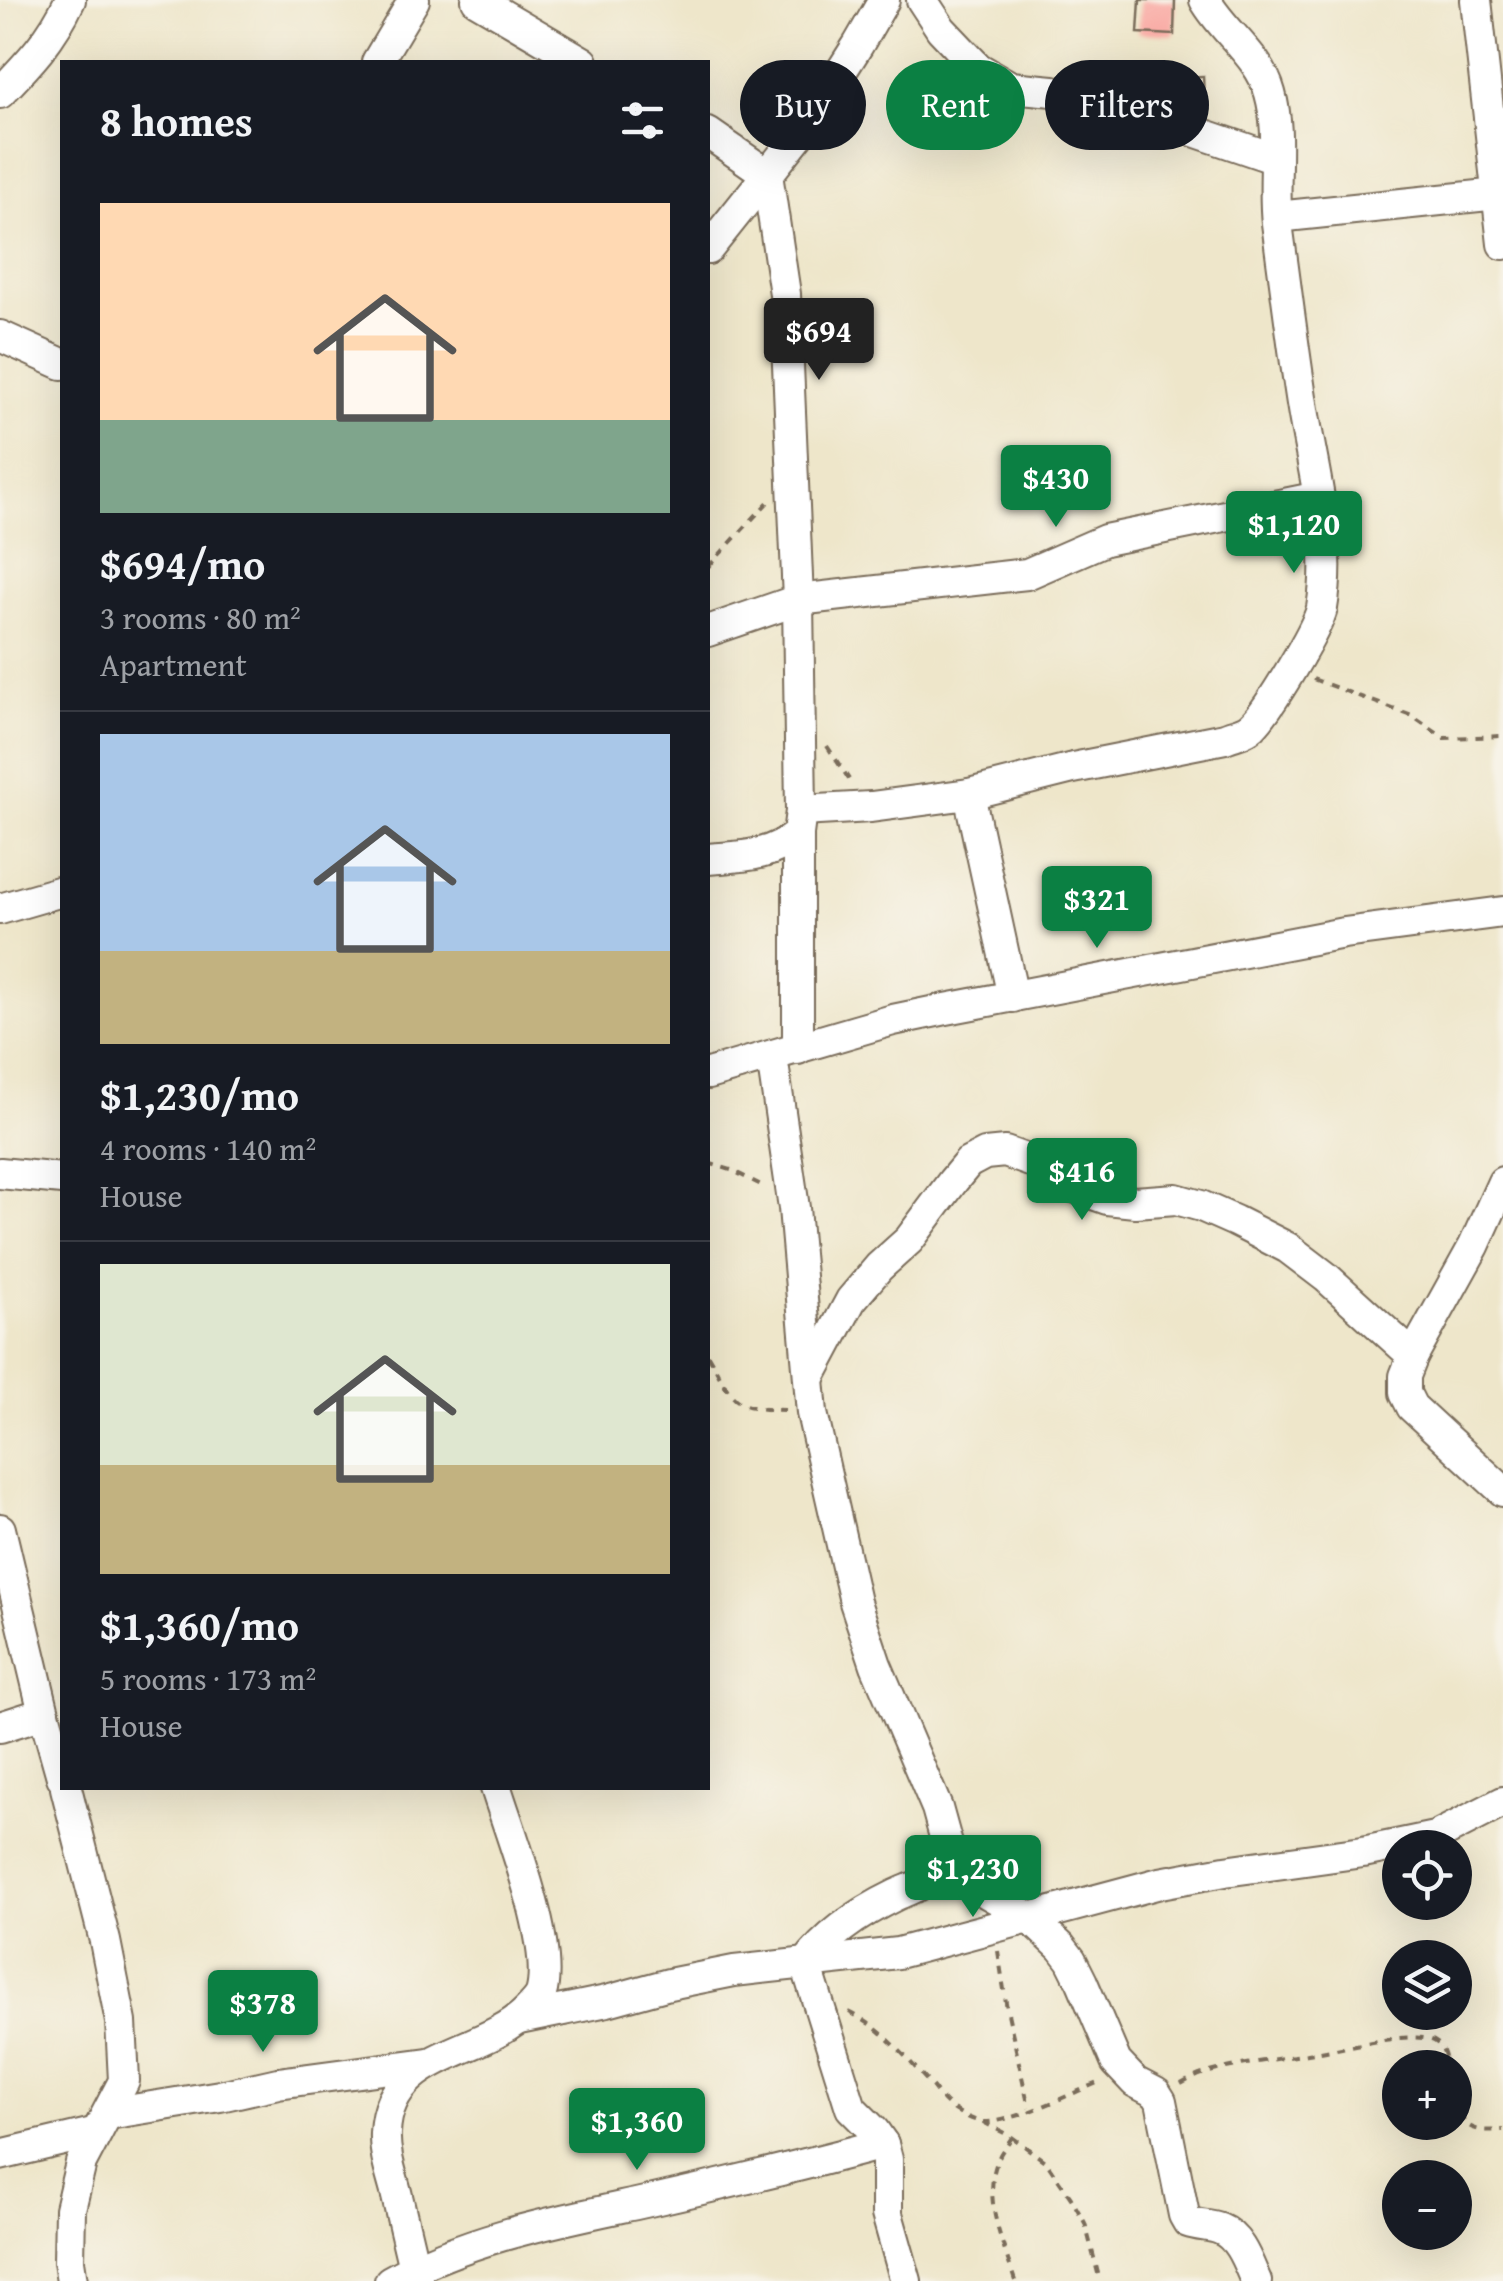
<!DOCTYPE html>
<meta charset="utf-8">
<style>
body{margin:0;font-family:"Gentium Book Plus",serif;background:#20242c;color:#f1f3f6;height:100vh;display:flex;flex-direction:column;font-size:38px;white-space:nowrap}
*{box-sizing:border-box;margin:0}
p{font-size:32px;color:#9ea1a6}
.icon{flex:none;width:55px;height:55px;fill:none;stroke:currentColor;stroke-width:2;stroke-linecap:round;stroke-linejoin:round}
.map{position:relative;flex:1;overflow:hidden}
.details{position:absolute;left:60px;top:60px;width:650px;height:1730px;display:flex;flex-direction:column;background:#171b24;border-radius:0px;box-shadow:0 10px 40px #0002}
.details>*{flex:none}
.top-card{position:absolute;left:740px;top:60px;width:612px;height:90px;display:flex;gap:20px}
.tools{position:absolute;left:1382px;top:1830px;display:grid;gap:20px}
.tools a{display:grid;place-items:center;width:90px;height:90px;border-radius:50%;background:#171b24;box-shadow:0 10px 40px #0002;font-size:50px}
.price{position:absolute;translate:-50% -85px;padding:0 22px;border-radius:10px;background:#0b8043;color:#fff;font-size:32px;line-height:65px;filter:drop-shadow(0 2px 5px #0008)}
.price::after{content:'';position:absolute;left:50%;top:60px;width:30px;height:22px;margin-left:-15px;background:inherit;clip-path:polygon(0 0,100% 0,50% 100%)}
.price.active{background:#222;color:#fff}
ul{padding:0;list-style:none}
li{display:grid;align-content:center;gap:20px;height:530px;padding:0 40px}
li+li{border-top:2px solid #363941}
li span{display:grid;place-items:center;height:310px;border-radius:0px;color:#555}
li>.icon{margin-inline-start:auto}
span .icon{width:180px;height:180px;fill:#fffc;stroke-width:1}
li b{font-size:42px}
h2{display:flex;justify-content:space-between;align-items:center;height:120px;padding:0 40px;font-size:42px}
.tag{padding:0 35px;border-radius:45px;background:#171b24;box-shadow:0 10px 40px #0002;font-size:35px;line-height:90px}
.tag.active{background:#0b8043;color:#fff}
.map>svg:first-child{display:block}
.building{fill:#f9aba5}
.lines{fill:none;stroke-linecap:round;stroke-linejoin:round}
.minor-casing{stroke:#7a6c5a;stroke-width:34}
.path{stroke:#7a6c5a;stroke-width:4;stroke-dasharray:8 8;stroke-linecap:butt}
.minor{stroke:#fff;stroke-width:30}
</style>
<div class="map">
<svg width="1503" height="2281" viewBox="0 0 1503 2281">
<rect width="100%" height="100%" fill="#f7f3e8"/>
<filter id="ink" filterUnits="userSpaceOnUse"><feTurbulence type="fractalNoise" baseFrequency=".01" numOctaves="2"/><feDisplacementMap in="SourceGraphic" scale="20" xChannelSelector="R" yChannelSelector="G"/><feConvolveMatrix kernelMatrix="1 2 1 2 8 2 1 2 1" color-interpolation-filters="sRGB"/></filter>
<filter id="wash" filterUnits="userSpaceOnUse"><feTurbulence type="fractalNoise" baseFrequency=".0048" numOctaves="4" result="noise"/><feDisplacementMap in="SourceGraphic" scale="40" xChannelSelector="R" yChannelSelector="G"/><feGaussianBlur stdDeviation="2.25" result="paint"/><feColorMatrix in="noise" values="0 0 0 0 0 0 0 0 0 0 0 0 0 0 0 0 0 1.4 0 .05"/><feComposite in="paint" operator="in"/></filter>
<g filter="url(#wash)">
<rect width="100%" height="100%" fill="#eee6ca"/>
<g id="blocks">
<g class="building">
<polygon points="1140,0 1175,0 1174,35 1138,33"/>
<polygon points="1203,76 1205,120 1184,121 1182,77"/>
<polygon points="1134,85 1181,90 1179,111 1132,106"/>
</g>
</g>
</g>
<g filter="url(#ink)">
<use href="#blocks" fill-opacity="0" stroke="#7a6c5a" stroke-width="2.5"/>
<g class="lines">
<g class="minor-casing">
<g id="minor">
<polyline points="477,0 583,62"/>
<polyline points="922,0 941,29 978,68 1011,87 1053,91 1085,101 1176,125 1276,159"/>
<polyline points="1476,0 1503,244"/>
<polyline points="377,62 414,0"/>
<path d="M 0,93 C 29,63 52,39 70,0"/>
<path d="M 708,133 L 767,174 L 785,294 L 798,600 L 801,811 L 798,834 C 770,857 742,856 708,859"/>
<polyline points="1277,217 1498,194"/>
<polyline points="708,249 807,125 858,45 884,0"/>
<polyline points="0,336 62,364"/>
<polyline points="708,631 798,600 1027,574 1105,540 1319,497"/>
<polyline points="969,794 1013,997"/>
<path d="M 801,811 L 871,807 L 969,794 L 1073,768 L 1225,738 C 1234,734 1245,733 1252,726 C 1268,711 1318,628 1322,608 C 1334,538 1311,465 1301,397 C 1292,339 1285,281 1277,223 C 1272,180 1282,135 1270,93 C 1260,56 1224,33 1205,0"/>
<polyline points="798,834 798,1049"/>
<polyline points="0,909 62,891"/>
<path d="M 772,1057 L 794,1208 L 812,1413 L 855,1602 L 876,1665 L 937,1808 L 950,1855 L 947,1870 C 931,1881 914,1887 896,1895 C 861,1912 828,1933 806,1964 L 851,2108 L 874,2131 L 883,2144 L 887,2159 L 887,2214 L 906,2281"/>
<polyline points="708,1074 893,1020 946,1009 1344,933 1503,912"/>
<polyline points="0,1173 62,1179"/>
<polyline points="1503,1182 1474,1246 1413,1356 1405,1376 1405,1393 1412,1407 1503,1491"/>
<polyline points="810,1377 851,1300 879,1267 909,1240 953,1181 968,1163 985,1154 1005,1152 1033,1162 1060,1182 1107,1199 1135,1202 1176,1199 1201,1206 1235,1221 1288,1248 1326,1277 1413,1356"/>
<polyline points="0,1529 44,1713 62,1777"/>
<polyline points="0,1727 44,1713"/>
<polyline points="66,1788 105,1941 121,2022 124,2081 81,2163 70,2209 69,2261 72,2281"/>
<path d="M 947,1870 L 1029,1917 L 1061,1947 L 1071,1960 L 1082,1982 L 1116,2062 L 1135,2082 L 1156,2093 L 1161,2101 L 1184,2215 L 1188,2222 C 1199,2226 1210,2225 1220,2229 C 1240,2237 1248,2263 1256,2281"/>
<polyline points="519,2019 607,2001 669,1984 734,1971 898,1953 1160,1883 1225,1871 1363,1852 1435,1837 1503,1802"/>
<polyline points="108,2114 220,2096 278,2083 428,2063"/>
<polyline points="0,2155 97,2132"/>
<path d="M 390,2281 C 469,2237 557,2221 645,2202 C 725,2184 804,2165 883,2144"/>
<path d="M 417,2281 C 410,2251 403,2222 396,2192 C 391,2173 384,2153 385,2133 C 388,2051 482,2056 527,2011 C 532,2006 538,2000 541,1994 C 555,1947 511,1836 496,1788"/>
</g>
</g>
<g class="path">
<polyline points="708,567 769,501"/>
<polyline points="1313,679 1412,716 1444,738 1503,736"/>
<polyline points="827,746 852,784"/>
<polyline points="708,1163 731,1170 763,1186"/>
<path d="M 708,1355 C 735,1401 728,1408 785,1410"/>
<polyline points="998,1951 1007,2009 1029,2108"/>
<path d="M 849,2012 C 881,2027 906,2057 929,2083 C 936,2090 941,2100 949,2106 C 958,2113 973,2121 984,2122 C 1014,2123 1071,2093 1100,2082"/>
<path d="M 1181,2084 C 1190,2079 1200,2074 1210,2072 C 1248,2062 1287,2058 1326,2051 C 1350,2047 1413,2030 1434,2041 C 1444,2046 1445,2058 1448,2068"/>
<path d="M 1455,2099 C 1463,2130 1473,2132 1503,2130"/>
<polyline points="983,2122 1012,2137 1046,2162 1071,2198 1085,2223 1100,2281"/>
<path d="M 1012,2137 C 1008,2144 1002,2150 999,2157 C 981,2196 1003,2243 1015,2281"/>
</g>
<use href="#minor" class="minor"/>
</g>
</g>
</svg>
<div class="tools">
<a><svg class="icon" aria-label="locate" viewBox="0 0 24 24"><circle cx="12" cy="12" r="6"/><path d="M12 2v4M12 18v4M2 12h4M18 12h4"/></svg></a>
<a><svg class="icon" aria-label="layers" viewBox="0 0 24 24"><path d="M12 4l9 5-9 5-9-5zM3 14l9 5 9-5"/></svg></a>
<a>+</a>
<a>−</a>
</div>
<b class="price active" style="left:819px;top:383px">$694</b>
<b class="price" style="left:1056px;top:530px">$430</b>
<b class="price" style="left:1294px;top:576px">$1,120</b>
<b class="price" style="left:1097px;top:951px">$321</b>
<b class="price" style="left:1082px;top:1223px">$416</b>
<b class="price" style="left:973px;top:1920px">$1,230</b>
<b class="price" style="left:263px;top:2055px">$378</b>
<b class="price" style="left:637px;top:2173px">$1,360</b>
<div class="top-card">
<a class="tag">Buy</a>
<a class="tag active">Rent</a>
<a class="tag">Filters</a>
</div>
<section class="details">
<h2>8 homes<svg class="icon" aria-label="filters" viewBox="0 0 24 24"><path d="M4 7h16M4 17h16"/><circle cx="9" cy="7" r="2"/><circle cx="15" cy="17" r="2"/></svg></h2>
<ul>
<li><span style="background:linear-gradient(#ffd9b3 70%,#7fa58c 0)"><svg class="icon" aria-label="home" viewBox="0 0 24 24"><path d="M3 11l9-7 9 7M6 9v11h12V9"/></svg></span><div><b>$694/mo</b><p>3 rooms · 80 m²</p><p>Apartment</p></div></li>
<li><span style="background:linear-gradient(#a9c7e8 70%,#c2b280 0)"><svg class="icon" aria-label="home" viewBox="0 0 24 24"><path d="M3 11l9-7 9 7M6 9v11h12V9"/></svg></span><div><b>$1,230/mo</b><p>4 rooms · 140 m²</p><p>House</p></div></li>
<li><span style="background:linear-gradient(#dfe7d0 65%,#c2b280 0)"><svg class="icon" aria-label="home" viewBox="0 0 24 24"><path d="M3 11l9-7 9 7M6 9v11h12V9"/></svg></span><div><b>$1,360/mo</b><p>5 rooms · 173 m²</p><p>House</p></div></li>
</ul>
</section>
</div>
